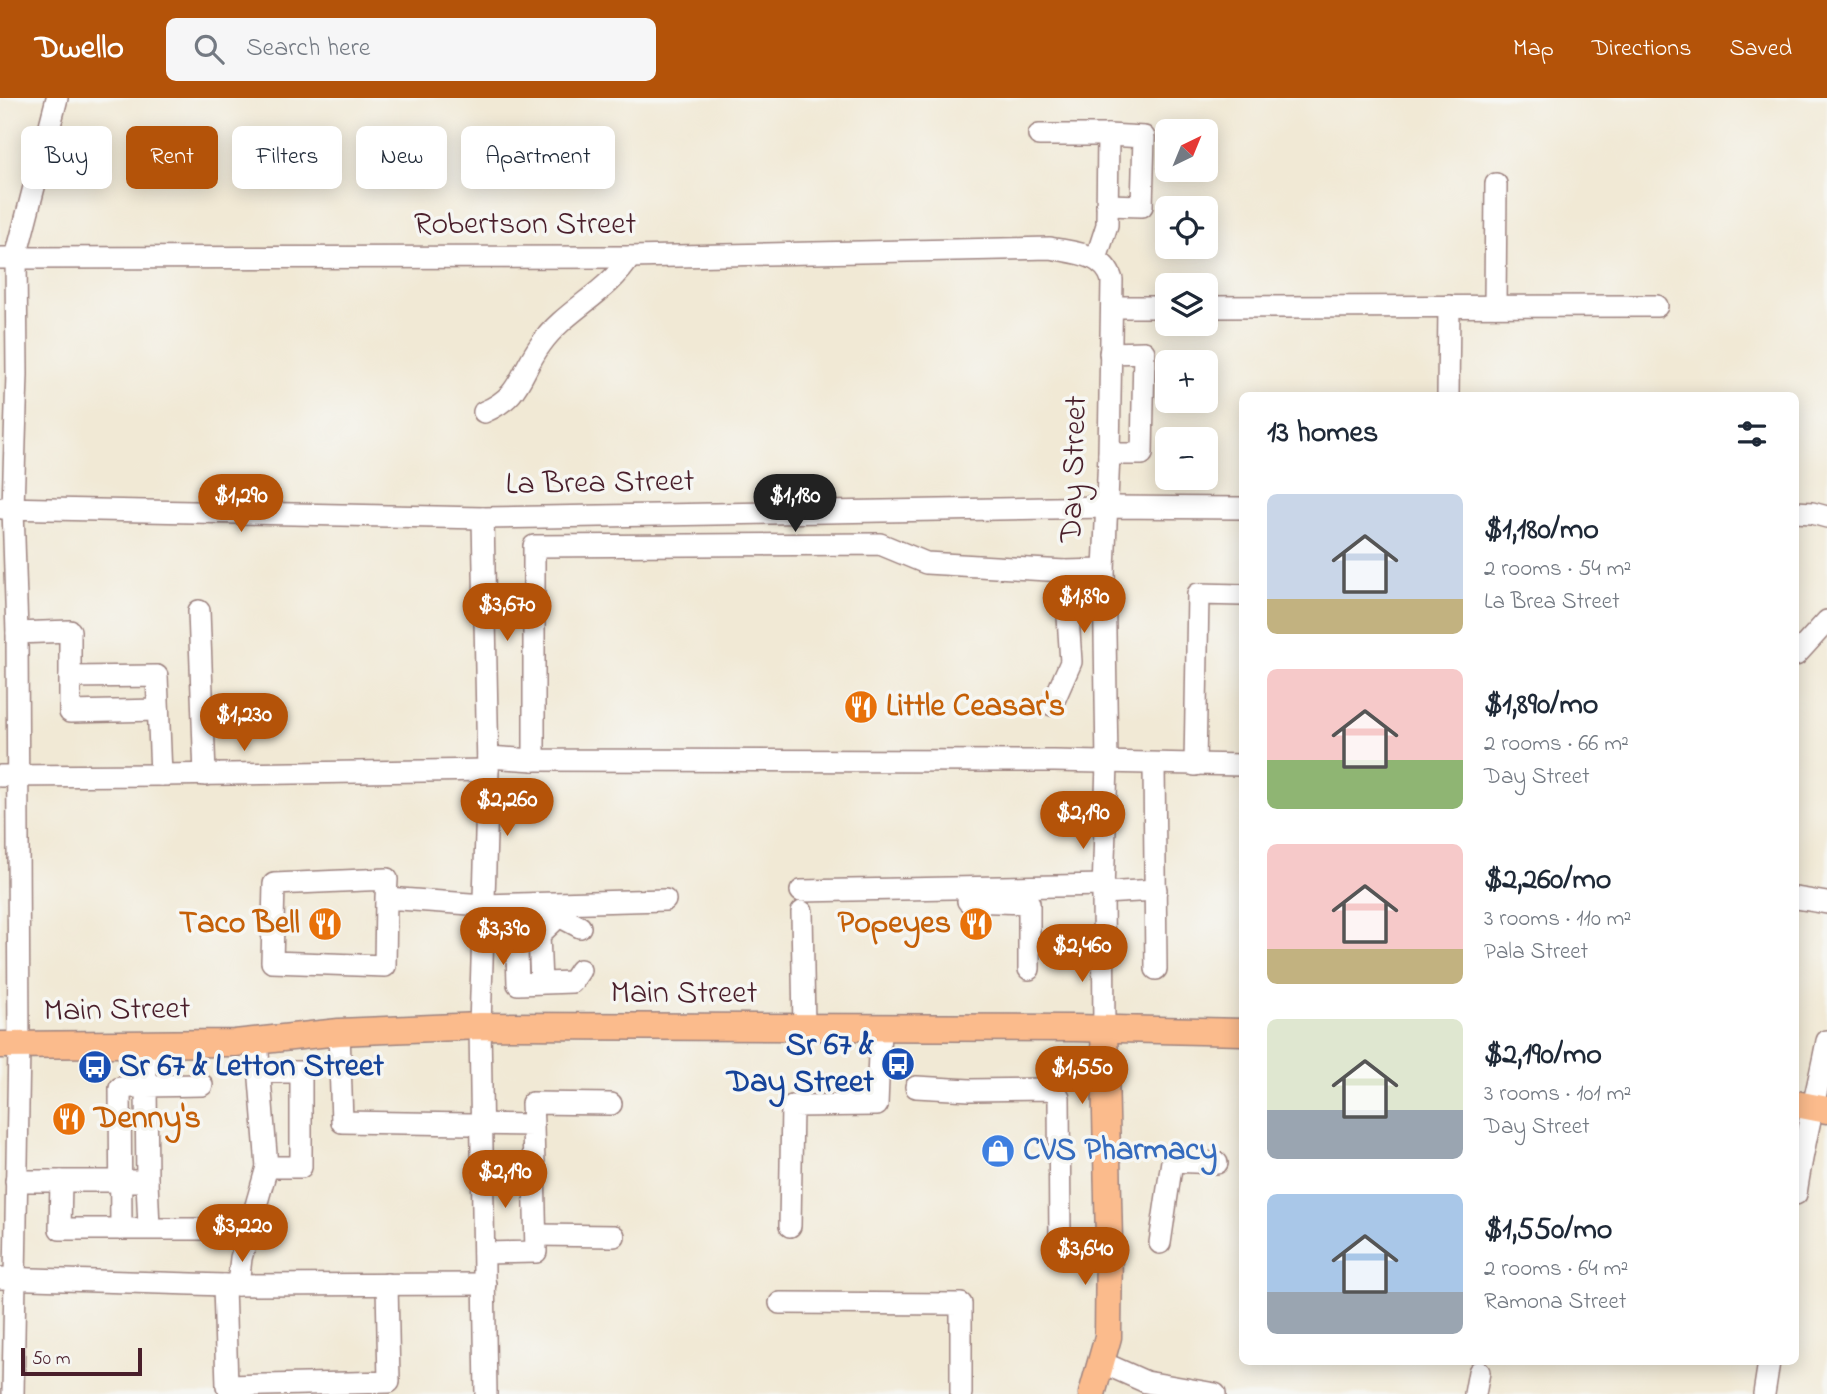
<!DOCTYPE html>
<meta charset="utf-8">
<style>
body{margin:0;font-family:"Indie Flower",sans-serif;background:#f6f6f7;color:#1f2937;height:100vh;display:flex;flex-direction:column;font-size:26px;white-space:nowrap}
*{box-sizing:border-box;margin:0}
p{font-size:23px;color:#747a83}
.icon{flex:none;width:38px;height:38px;fill:none;stroke:currentColor;stroke-width:2;stroke-linecap:round;stroke-linejoin:round}
.map{position:relative;flex:1;overflow:hidden}
.details{position:absolute;left:1239px;top:294px;width:560px;height:973px;display:flex;flex-direction:column;background:#fff;border-radius:10px;box-shadow:0 4px 18px #0003}
.details>*{flex:none}
.guide{position:absolute;left:21px;top:28px;width:665px;height:63px;display:flex;gap:14px}
.needle{width:46px;rotate:43deg}
.fabs{position:absolute;left:1155px;top:21px;display:grid;gap:14px}
.fabs a{display:grid;place-items:center;width:63px;height:63px;border-radius:10px;background:#fff;box-shadow:0 4px 18px #0003;font-size:35px}
.scale{position:absolute;left:21px;bottom:18px;width:121px;box-sizing:border-box;padding-left:7px;border:4px solid #4a1f2b;border-top:0;font-size:19px;line-height:24px;white-space:nowrap;color:#4a1f2b;-webkit-text-stroke:5px #f6f6f2;paint-order:stroke}
.price{position:absolute;translate:-50% -60px;padding:0 16px;border-radius:24px;background:#b45309;color:#fff;font-size:23px;line-height:46px;filter:drop-shadow(0 2px 4px #0008)}
.price::after{content:'';position:absolute;left:50%;top:42px;width:21px;height:16px;margin-left:-10px;background:inherit;clip-path:polygon(0 0,100% 0,50% 100%)}
.price.on{background:#222;color:#fff}
ul{padding:0;list-style:none}
li{display:flex;align-items:center;gap:21px;height:175px;padding:0 28px}
li span{display:grid;place-items:center;flex:none;width:196px;height:140px;border-radius:10px;color:#555}
li>.icon{margin-inline-start:auto}
span .icon{width:84px;height:84px;fill:#fffc;stroke-width:1}
li b{font-size:30px}
h2{display:flex;justify-content:space-between;align-items:center;height:84px;padding:0 28px;font-size:30px}
.chip{padding:0 24px;border-radius:10px;background:#fff;box-shadow:0 4px 18px #0003;font-size:24px;line-height:63px}
.chip.on{background:#b45309;color:#fff}
header{display:flex;align-items:center;gap:42px;box-sizing:border-box;height:98px;padding:0 35px;background:#b45309;color:#fff}
header strong{font-size:33px}
nav{display:flex;gap:38px;margin-inline-start:auto;font-size:24px}
.search{width:490px;height:63px;background:#f6f6f7;display:flex;align-items:center;gap:18px;box-sizing:border-box;padding:0 24px;border-radius:10px;color:#747a83;font-size:26px}
.map>svg:first-child{display:block}
.lines{fill:none;stroke-linecap:round;stroke-linejoin:round}
.minor-casing{stroke:#9e8480;stroke-width:24}
.major-casing{stroke:#9e8480;stroke-width:29}
.minor{stroke:#fff;stroke-width:21}
.major{stroke:#fbbb8c;stroke-width:26}
.labels{text-anchor:middle;dominant-baseline:central;stroke-width:7;stroke-linejoin:round;paint-order:stroke}
.street-label{font-size:32px;fill:#4a1f2b;stroke:#f6f6f2}
.food-label{font-size:32px;font-weight:bold;fill:#c56008;stroke:#f6f6f2;text-anchor:start}
.transit-label{font-size:32px;font-weight:bold;fill:#164399;stroke:#f6f6f2;text-anchor:end}
.shop-label{font-size:32px;font-weight:bold;fill:#366cbe;stroke:#f6f6f2;text-anchor:start}
</style>
<header>
<strong>Dwello</strong>
<div class="search"><svg class="icon" aria-label="search" viewBox="0 0 24 24"><circle cx="10" cy="10" r="6"/><path d="M15 15l6 6"/></svg>Search here</div>
<nav><a>Map</a><a>Directions</a><a>Saved</a></nav>
</header>
<div class="map">
<svg width="1827" height="1296" viewBox="0 0 1827 1296">
<rect width="100%" height="100%" fill="#f6f6f2"/>
<filter id="ink" filterUnits="userSpaceOnUse"><feTurbulence type="fractalNoise" baseFrequency=".0143" numOctaves="2"/><feDisplacementMap in="SourceGraphic" scale="14" xChannelSelector="R" yChannelSelector="G"/><feConvolveMatrix kernelMatrix="1 2 1 2 8 2 1 2 1" color-interpolation-filters="sRGB"/></filter>
<filter id="wash" filterUnits="userSpaceOnUse"><feTurbulence type="fractalNoise" baseFrequency=".00686" numOctaves="4" result="noise"/><feDisplacementMap in="SourceGraphic" scale="28" xChannelSelector="R" yChannelSelector="G"/><feGaussianBlur stdDeviation="1.57" result="paint"/><feColorMatrix in="noise" values="0 0 0 0 0 0 0 0 0 0 0 0 0 0 0 0 0 1.4 0 .05"/><feComposite in="paint" operator="in"/></filter>
<g filter="url(#wash)">
<rect width="100%" height="100%" fill="#f1e9d5"/>
</g>
<g filter="url(#ink)">
<g class="lines">
<g class="minor-casing">
<g id="minor">
<polyline points="1039,37 1108,37 1107,127 1096,161"/>
<polyline points="1107,107 1142,108 1144,39 1108,37"/>
<path d="M 0,160 L 630,159 L 1050,150 C 1074,155 1104,155 1112,182 L 1109,356 L 1104,472 L 1107,665 L 1103,795 L 1104,931"/>
<polyline points="1495,208 1496,86"/>
<polyline points="1112,209 1167,209"/>
<polyline points="1206,209 1657,208"/>
<polyline points="1448,298 1449,208"/>
<path d="M 484,314 C 522,298 519,276 541,246 C 565,212 608,195 630,159"/>
<polyline points="1109,356 1142,356 1144,254 1110,255"/>
<polyline points="2,410 483,420 1107,409 1242,410"/>
<polyline points="1796,414 1812,415 1827,419"/>
<polyline points="483,420 488,672 480,928 486,1296"/>
<polyline points="199,513 205,677"/>
<polyline points="17,535 70,533 70,579 157,578 161,677"/>
<polyline points="1796,557 1827,523"/>
<polyline points="70,579 70,614 158,612"/>
<polyline points="1052,607 1071,564 1065,473 1104,472"/>
<polyline points="488,659 534,662 1054,663 1242,667"/>
<polyline points="534,662 534,448 880,446 926,465 1065,473"/>
<polyline points="1154,666 1156,871"/>
<polyline points="1195,667 1198,496 1242,497"/>
<polyline points="0,678 161,677 488,672"/>
<polyline points="801,793 1104,787"/>
<polyline points="1103,795 1156,792"/>
<polyline points="386,800 387,781 274,786 272,864 385,868 386,800 484,807 665,802"/>
<polyline points="1796,800 1827,805"/>
<polyline points="968,803 1029,805 1029,871"/>
<polyline points="802,814 804,930"/>
<polyline points="580,829 559,818 516,822 518,886 572,884 580,872"/>
<polyline points="541,885 539,837 559,818"/>
<polyline points="339,934 342,1024 533,1027 536,1154 484,1155"/>
<polyline points="257,943 267,1069 301,1069 301,974 260,974"/>
<polyline points="146,946 146,988 120,990 121,1131 204,1131"/>
<polyline points="916,989 970,992 1047,991 1055,993 1059,999 1060,1144"/>
<polyline points="533,1027 532,1005 611,1006"/>
<polyline points="16,1083 147,1083 146,988 202,987"/>
<polyline points="61,1083 60,1131 121,1131"/>
<polyline points="147,1083 149,1130"/>
<path d="M 1796,1096 C 1803,1045 1817,995 1827,943"/>
<polyline points="790,1128 792,1008 877,1007 880,930"/>
<polyline points="536,1137 614,1138"/>
<polyline points="1160,1145 1172,1063 1217,1065"/>
<polyline points="0,1180 224,1187 485,1186"/>
<polyline points="224,1187 227,1288 389,1284 387,1186"/>
<polyline points="238,1187 241,1160 267,1069"/>
<polyline points="780,1205 961,1206 961,1296"/>
<polyline points="1101,1264 1146,1284 1215,1296"/>
<polyline points="13,1296 19,948 17,535 13,410 17,276 16,159 57,0"/>
<polyline points="1475,1296 1479,1274"/>
<polyline points="1764,1296 1769,1264"/>
</g>
</g>
<g class="major-casing">
<g id="major">
<polyline points="0,947 235,945 339,934 480,928 1075,930 1242,934"/>
<polyline points="1796,1006 1827,1012"/>
<polyline points="1092,1296 1108,1239 1109,1142 1104,931"/>
</g>
</g>
<use href="#minor" class="minor"/>
<use href="#major" class="major"/>
</g>
</g>
<defs>
<g id="restaurant-disc" transform="scale(1.75)"><circle r="9.5" fill="#e8710a" stroke="#f6f6f2"/><path d="M-5-6h1v4h1v-4h1v4h1v-4h1v5L-1.5 .5V6h-2V.5L-5-1ZM5-6V6H3V1.5H1.5Q1.5-4 5-6Z" fill="#fff"/></g>
<g id="bus-disc" transform="scale(1.75)"><circle r="9.5" fill="#1a4fb4" stroke="#f6f6f2"/><path d="M-5-6H5V4H4V6H2V4H-2V6H-4V4H-5ZM-3.5-4V0h7V-4ZM-3.5 1.2v1.5H-2V1.2ZM2 1.2v1.5H3.5V1.2Z" fill="#fff"/></g>
<g id="shop-disc" transform="scale(1.75)"><circle r="9.5" fill="#3f7fe0" stroke="#f6f6f2"/><path d="M-5-2.5h2.3a2.7 3.5 0 0 1 5.4 0H5L5.5 6h-11ZM-1.5-2.5h3a1.5 2.3 0 0 0-3 0Z" fill="#fff"/></g>
</defs>
<g fill-rule="evenodd">
<use href="#restaurant-disc" x="861" y="609"/>
<use href="#restaurant-disc" x="325" y="826"/>
<use href="#restaurant-disc" x="976" y="826"/>
<use href="#bus-disc" x="898" y="966"/>
<use href="#bus-disc" x="95" y="969"/>
<use href="#restaurant-disc" x="69" y="1021"/>
<use href="#shop-disc" x="998" y="1053"/>
</g>
<g class="labels">
<g class="street-label">
<text x="525" y="127">Robertson Street</text>
<text transform="translate(1075 371) rotate(-88)">Day Street</text>
<text transform="translate(600 386) rotate(-1)">La Brea Street</text>
<text x="684" y="896">Main Street</text>
<text transform="translate(117 913) rotate(-1)">Main Street</text>
</g>
<g class="food-label">
<text x="886" y="609">Little Ceasar's</text>
<text x="300" y="826" text-anchor="end">Taco Bell</text>
<text x="951" y="826" text-anchor="end">Popeyes</text>
<text x="94" y="1021">Denny's</text>
</g>
<g class="transit-label">
<text x="874" y="948">Sr 67 &amp;<tspan x="874" dy="37">Day Street</tspan></text>
<text x="119" y="969" text-anchor="start">Sr 67 &amp; Letton Street</text>
</g>
<g class="shop-label">
<text x="1023" y="1053">CVS Pharmacy</text>
</g>
</g>
</svg>
<div class="fabs">
<a><svg class="needle" viewBox="-14 -14 28 28"><path d="M0-13l5 13h-10z" fill="#e53935"/><path d="M0 13l5-13h-10z" fill="#747a83"/></svg></a>
<a><svg class="icon" aria-label="locate" viewBox="0 0 24 24"><circle cx="12" cy="12" r="6"/><path d="M12 2v4M12 18v4M2 12h4M18 12h4"/></svg></a>
<a><svg class="icon" aria-label="layers" viewBox="0 0 24 24"><path d="M12 4l9 5-9 5-9-5zM3 14l9 5 9-5"/></svg></a>
<a>+</a>
<a>−</a>
</div>
<div class="scale">50 m</div>
<b class="price" style="left:241px;top:436px">$1,290</b>
<b class="price on" style="left:795px;top:436px">$1,180</b>
<b class="price" style="left:1084px;top:537px">$1,890</b>
<b class="price" style="left:507px;top:545px">$3,670</b>
<b class="price" style="left:244px;top:655px">$1,230</b>
<b class="price" style="left:507px;top:740px">$2,260</b>
<b class="price" style="left:1083px;top:753px">$2,190</b>
<b class="price" style="left:503px;top:869px">$3,390</b>
<b class="price" style="left:1082px;top:886px">$2,460</b>
<b class="price" style="left:1082px;top:1008px">$1,550</b>
<b class="price" style="left:505px;top:1112px">$2,190</b>
<b class="price" style="left:242px;top:1166px">$3,220</b>
<b class="price" style="left:1085px;top:1189px">$3,640</b>
<div class="guide">
<a class="chip">Buy</a>
<a class="chip on">Rent</a>
<a class="chip">Filters</a>
<a class="chip">New</a>
<a class="chip">Apartment</a>
</div>
<section class="details">
<h2>13 homes<svg class="icon" aria-label="filters" viewBox="0 0 24 24"><path d="M4 7h16M4 17h16"/><circle cx="9" cy="7" r="2"/><circle cx="15" cy="17" r="2"/></svg></h2>
<ul>
<li><span style="background:linear-gradient(#c9d6e8 75%,#c2b280 0)"><svg class="icon" aria-label="home" viewBox="0 0 24 24"><path d="M3 11l9-7 9 7M6 9v11h12V9"/></svg></span><div><b>$1,180/mo</b><p>2 rooms · 54 m²</p><p>La Brea Street</p></div></li>
<li><span style="background:linear-gradient(#f6c9c9 65%,#8fb573 0)"><svg class="icon" aria-label="home" viewBox="0 0 24 24"><path d="M3 11l9-7 9 7M6 9v11h12V9"/></svg></span><div><b>$1,890/mo</b><p>2 rooms · 66 m²</p><p>Day Street</p></div></li>
<li><span style="background:linear-gradient(#f6c9c9 75%,#c2b280 0)"><svg class="icon" aria-label="home" viewBox="0 0 24 24"><path d="M3 11l9-7 9 7M6 9v11h12V9"/></svg></span><div><b>$2,260/mo</b><p>3 rooms · 110 m²</p><p>Pala Street</p></div></li>
<li><span style="background:linear-gradient(#dfe7d0 65%,#9aa5b1 0)"><svg class="icon" aria-label="home" viewBox="0 0 24 24"><path d="M3 11l9-7 9 7M6 9v11h12V9"/></svg></span><div><b>$2,190/mo</b><p>3 rooms · 101 m²</p><p>Day Street</p></div></li>
<li><span style="background:linear-gradient(#a9c7e8 70%,#9aa5b1 0)"><svg class="icon" aria-label="home" viewBox="0 0 24 24"><path d="M3 11l9-7 9 7M6 9v11h12V9"/></svg></span><div><b>$1,550/mo</b><p>2 rooms · 64 m²</p><p>Ramona Street</p></div></li>
</ul>
</section>
</div>
